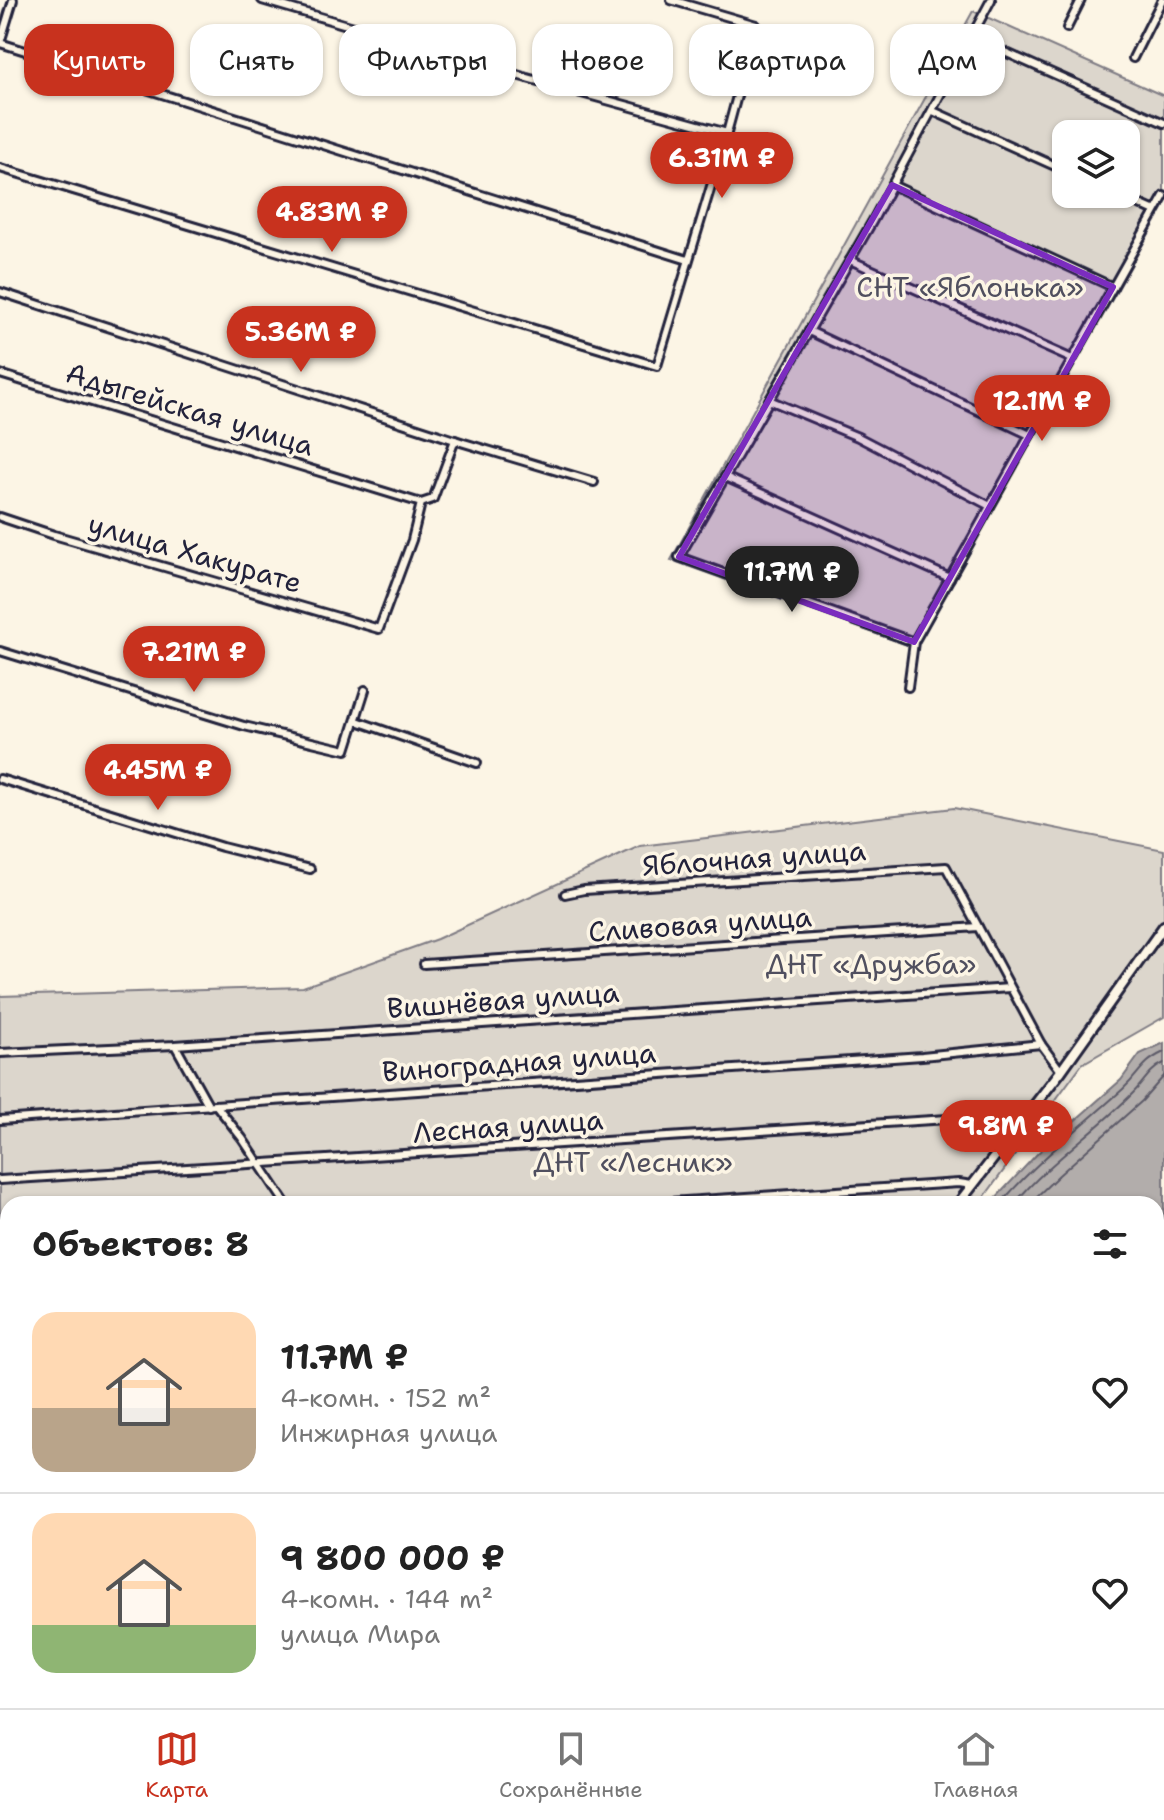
<!DOCTYPE html>
<html lang="ru">
<meta charset="utf-8">
<style>
body{margin:0;font-family:"Shantell Sans",sans-serif;background:#f2f2f2;color:#222;height:100vh;display:flex;flex-direction:column;font-size:30px;white-space:nowrap}
*{box-sizing:border-box;margin:0}
p{font-size:26px;color:#767676}
.icon{flex:none;width:44px;height:44px;fill:none;stroke:currentColor;stroke-width:2;stroke-linecap:round;stroke-linejoin:round}
.map{position:relative;flex:1;overflow:hidden}
.side{position:absolute;left:0px;top:1196px;width:1164px;height:512px;display:flex;flex-direction:column;background:#fff;border-radius:24px 24px 0 0;box-shadow:0 2px 6px #0004}
.side>*{flex:none}
.guide{position:absolute;left:24px;top:24px;width:1116px;height:72px;display:flex;gap:16px}
.fabs{position:absolute;left:1052px;top:120px;display:grid;gap:16px}
.fabs a{display:grid;place-items:center;width:88px;height:88px;border-radius:16px;background:#fff;box-shadow:0 2px 6px #0004;font-size:40px}
.price{position:absolute;translate:-50% -68px;padding:0 18px;border-radius:28px;background:#c8321e;color:#fff;font-size:26px;line-height:52px;filter:drop-shadow(0 2px 4px #0008)}
.price::after{content:'';position:absolute;left:50%;top:48px;width:24px;height:18px;margin-left:-12px;background:inherit;clip-path:polygon(0 0,100% 0,50% 100%)}
.price.current{background:#222;color:#fff}
ul{padding:0;list-style:none}
li{display:flex;align-items:center;gap:24px;height:200px;padding:0 32px}
li+li{border-top:2px solid #e0e0e0}
li span{display:grid;place-items:center;flex:none;width:224px;height:160px;border-radius:24px;color:#555}
li>.icon{margin-inline-start:auto}
span .icon{width:96px;height:96px;fill:#fffc;stroke-width:1}
li b{font-size:34px}
h2{display:flex;justify-content:space-between;align-items:center;height:96px;padding:0 32px;font-size:34px}
.tag{padding:0 28px;border-radius:24px;background:#fff;box-shadow:0 2px 6px #0004;font-size:28px;line-height:72px}
.tag.current{background:#c8321e;color:#fff}
.tab-bar{display:flex;justify-content:space-around;align-items:center;height:112px;border-top:2px solid #e0e0e0;background:#fff;font-size:22px;color:#767676}
.tab-bar a{display:grid;justify-items:center;gap:4px}
.tab-bar .current{color:#c8321e}
.map>svg:first-child{display:block}
.green{fill:#dcd6cc;stroke:#7f7c84;stroke-width:2;fill-rule:evenodd}
.water{fill:#b2adab;stroke:#78757e;stroke-width:2}
.lines{fill:none;stroke-linecap:round;stroke-linejoin:round}
.shore{stroke:#5c5a68;stroke-width:2}
.minor-casing{stroke:#22223b;stroke-width:12}
.tertiary-casing{stroke:#22223b;stroke-width:14}
.minor{stroke:#fcf5e5;stroke-width:6}
.tertiary{stroke:#fcf5e5;stroke-width:8}
.marked{fill:#7b2cbf;fill-opacity:0.2;stroke:#7b2cbf;stroke-width:6;stroke-linejoin:round}
.labels{text-anchor:middle;dominant-baseline:central;stroke-width:7;stroke-linejoin:round;paint-order:stroke}
.park-label{font-size:28px;fill:#504f5f;stroke:#fcf5e5}
.street-label{font-size:28px;fill:#22223b;stroke:#fcf5e5}
</style>
<div class="map">
<svg width="1164" height="1708" viewBox="0 0 1164 1708">
<rect width="100%" height="100%" fill="#fcf5e5"/>
<filter id="ink" filterUnits="userSpaceOnUse"><feTurbulence type="fractalNoise" baseFrequency=".0125" numOctaves="2"/><feDisplacementMap in="SourceGraphic" scale="16" xChannelSelector="R" yChannelSelector="G"/><feConvolveMatrix kernelMatrix="1 2 1 2 8 2 1 2 1" color-interpolation-filters="sRGB"/></filter>
<g filter="url(#ink)">
<g class="green">
<path d="M 973,11 L 1164,96 L 1164,207 L 916,648 L 671,560 ZM 1066,134 L 1126,134 L 1126,194 L 1066,194 Z"/>
<polygon points="954,808 1164,850 1164,1017 1082,1064 979,1204 8,1204 8,1419 0,1420 0,996 303,987 437,939 640,846"/>
</g>
<g class="water">
<polygon points="1164,1043 1164,1328 1156,1337 1156,1204 990,1204 1038,1153 1121,1080 1140,1054"/>
<polygon points="611,1700 890,1700 883,1708 604,1708"/>
</g>
<g class="lines">
<g class="shore">
<path d="M 1000,1204 C 1037,1161 1082,1126 1123,1089 C 1142,1072 1139,1064 1164,1052"/>
<path d="M 1014,1204 C 1049,1162 1095,1132 1133,1093 C 1145,1081 1149,1070 1164,1063"/>
<polyline points="1029,1204 1059,1175 1142,1101 1164,1076"/>
</g>
<g class="minor-casing">
<g id="minor">
<polyline points="262,0 527,78 727,133"/>
<polyline points="1067,28 1081,0"/>
<polyline points="973,38 1164,123"/>
<polyline points="0,43 688,260"/>
<polyline points="0,43 13,0"/>
<polyline points="1133,58 1162,0"/>
<polyline points="933,111 1066,171"/>
<polyline points="0,168 657,366 727,133 756,25 671,0"/>
<polyline points="892,185 1113,287"/>
<polyline points="1117,194 1155,211"/>
<polyline points="850,260 1072,359"/>
<polyline points="0,292 464,443 594,482"/>
<polyline points="809,331 1030,435"/>
<polyline points="0,374 421,503 412,540 379,629 54,535 0,517"/>
<polyline points="769,400 858,437 990,506"/>
<polyline points="725,477 950,578"/>
<polyline points="421,503 433,499 455,440"/>
<polyline points="914,642 679,557 872,222 991,0"/>
<polyline points="0,651 244,726 346,750 365,690"/>
<polyline points="908,687 914,642 1164,196"/>
<polyline points="357,721 477,763"/>
<polyline points="0,779 222,847 310,869"/>
<polyline points="565,894 584,890 946,867 1041,1044 1061,1071"/>
<polyline points="424,964 978,927"/>
<polyline points="175,1045 209,1106"/>
<polyline points="0,1053 175,1045 1010,988"/>
<polyline points="216,1105 242,1138 286,1204"/>
<polyline points="0,1120 922,1056 1041,1044"/>
<polyline points="0,1180 994,1116 1015,1131"/>
<polyline points="639,1204 959,1183 972,1185"/>
<polyline points="0,1245 8,1245"/>
<polyline points="0,1315 8,1315"/>
<polyline points="0,1383 8,1383"/>
<polyline points="0,1460 8,1459"/>
<polyline points="0,1694 8,1687"/>
<polyline points="539,1700 545,1708"/>
<polyline points="88,1708 104,1700"/>
<polyline points="378,1708 391,1700"/>
</g>
</g>
<g class="tertiary-casing">
<g id="tertiary">
<polyline points="958,1204 1061,1071 1164,926"/>
<polyline points="0,1576 8,1579"/>
</g>
</g>
<use href="#minor" class="minor"/>
<use href="#tertiary" class="tertiary"/>
</g>
</g>
<path class="marked" d="M 892,185 L 1113,287 L 914,642 L 679,557 Z"/>
<g class="labels">
<g class="park-label">
<text x="970" y="287">СНТ «Яблонька»</text>
<text x="871" y="964">ДНТ «Дружба»</text>
<text x="633" y="1162">ДНТ «Лесник»</text>
</g>
<g class="street-label">
<text transform="translate(190 409) rotate(17)">Адыгейская улица</text>
<text transform="translate(195 553) rotate(16)">улица Хакурате</text>
<text transform="translate(754 858) rotate(-4)">Яблочная улица</text>
<text transform="translate(700 924) rotate(-4)">Сливовая улица</text>
<text transform="translate(503 1000) rotate(-4)">Вишнёвая улица</text>
<text transform="translate(519 1062) rotate(-4)">Виноградная улица</text>
<text transform="translate(508 1126) rotate(-4)">Лесная улица</text>
</g>
</g>
</svg>
<div class="fabs">
<a><svg class="icon" aria-label="layers" viewBox="0 0 24 24"><path d="M12 4l9 5-9 5-9-5zM3 14l9 5 9-5"/></svg></a>
</div>
<b class="price" style="left:722px;top:200px">6.31M ₽</b>
<b class="price" style="left:332px;top:254px">4.83M ₽</b>
<b class="price" style="left:301px;top:374px">5.36M ₽</b>
<b class="price" style="left:1042px;top:443px">12.1M ₽</b>
<b class="price current" style="left:792px;top:614px">11.7M ₽</b>
<b class="price" style="left:194px;top:694px">7.21M ₽</b>
<b class="price" style="left:158px;top:812px">4.45M ₽</b>
<b class="price" style="left:1006px;top:1168px">9.8M ₽</b>
<div class="guide">
<a class="tag current">Купить</a>
<a class="tag">Снять</a>
<a class="tag">Фильтры</a>
<a class="tag">Новое</a>
<a class="tag">Квартира</a>
<a class="tag">Дом</a>
</div>
<section class="side">
<h2>Объектов: 8<svg class="icon" aria-label="filters" viewBox="0 0 24 24"><path d="M4 7h16M4 17h16"/><circle cx="9" cy="7" r="2"/><circle cx="15" cy="17" r="2"/></svg></h2>
<ul>
<li><span style="background:linear-gradient(#ffd9b3 60%,#b9a48a 0)"><svg class="icon" aria-label="home" viewBox="0 0 24 24"><path d="M3 11l9-7 9 7M6 9v11h12V9"/></svg></span><div><b>11.7M ₽</b><p>4-комн. · 152 m²</p><p>Инжирная улица</p></div><svg class="icon" aria-label="heart" viewBox="0 0 24 24"><path d="M12 20l-8-8c-3-5 5-10 8-4 3-6 11-1 8 4z"/></svg></li>
<li><span style="background:linear-gradient(#ffd9b3 70%,#8fb573 0)"><svg class="icon" aria-label="home" viewBox="0 0 24 24"><path d="M3 11l9-7 9 7M6 9v11h12V9"/></svg></span><div><b>9 800 000 ₽</b><p>4-комн. · 144 m²</p><p>улица Мира</p></div><svg class="icon" aria-label="heart" viewBox="0 0 24 24"><path d="M12 20l-8-8c-3-5 5-10 8-4 3-6 11-1 8 4z"/></svg></li>
</ul>
</section>
</div>
<nav class="tab-bar">
<a class="current"><svg class="icon" aria-label="map" viewBox="0 0 24 24"><path d="M3 6l6-2 6 2 6-2v14l-6 2-6-2-6 2zM9 4v14M15 6v14"/></svg>Карта</a>
<a><svg class="icon" aria-label="saved" viewBox="0 0 24 24"><path d="M7 4h10v16l-5-4-5 4z"/></svg>Сохранённые</a>
<a><svg class="icon" aria-label="home" viewBox="0 0 24 24"><path d="M3 11l9-7 9 7M6 9v11h12V9"/></svg>Главная</a>
</nav>
